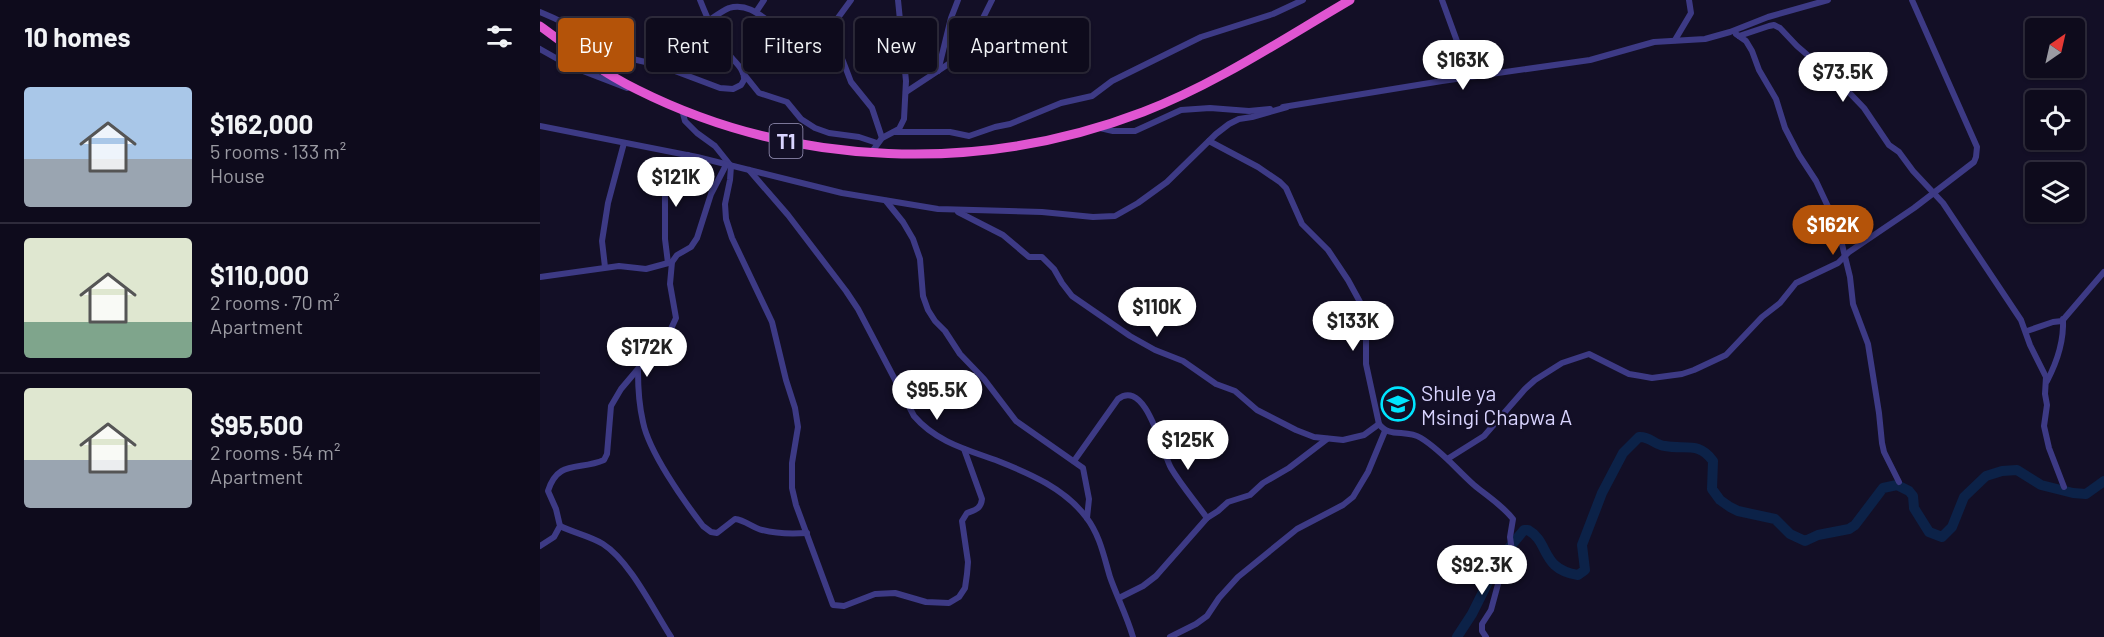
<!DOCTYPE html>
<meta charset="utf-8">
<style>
body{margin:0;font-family:Barlow,sans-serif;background:#1c1929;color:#f1f3f6;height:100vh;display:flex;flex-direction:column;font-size:22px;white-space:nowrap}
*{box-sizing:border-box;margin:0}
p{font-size:20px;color:#9b9ba3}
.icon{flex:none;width:33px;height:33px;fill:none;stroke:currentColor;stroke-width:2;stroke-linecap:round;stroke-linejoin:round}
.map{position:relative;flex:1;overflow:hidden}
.details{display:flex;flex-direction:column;background:#0e0b1c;width:540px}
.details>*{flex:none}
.banner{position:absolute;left:18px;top:18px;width:570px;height:54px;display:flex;gap:12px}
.needle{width:39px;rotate:34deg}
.controls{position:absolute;left:1485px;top:18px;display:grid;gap:12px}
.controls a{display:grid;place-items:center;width:60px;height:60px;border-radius:6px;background:#0e0b1c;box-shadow:0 2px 4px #0004,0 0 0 2px #2e2b3b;font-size:30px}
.price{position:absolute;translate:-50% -51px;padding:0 14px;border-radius:21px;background:#fff;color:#222;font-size:20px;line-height:39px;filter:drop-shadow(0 2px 3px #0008)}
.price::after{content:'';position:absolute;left:50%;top:36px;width:18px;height:14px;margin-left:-9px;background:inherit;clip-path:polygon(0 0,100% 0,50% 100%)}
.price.selected{background:#b45309;color:#fff}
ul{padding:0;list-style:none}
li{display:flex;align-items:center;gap:18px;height:150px;padding:0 24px}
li+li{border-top:2px solid #2e2b3b}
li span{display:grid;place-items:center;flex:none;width:168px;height:120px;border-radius:6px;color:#555}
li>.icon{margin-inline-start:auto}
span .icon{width:72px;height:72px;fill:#fffc;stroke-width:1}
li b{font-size:26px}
h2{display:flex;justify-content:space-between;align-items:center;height:72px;padding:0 24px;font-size:26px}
.pill{padding:0 21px;border-radius:6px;background:#0e0b1c;box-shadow:0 2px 4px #0004,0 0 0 2px #2e2b3b;font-size:21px;line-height:54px}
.pill.selected{background:#b45309;color:#fff}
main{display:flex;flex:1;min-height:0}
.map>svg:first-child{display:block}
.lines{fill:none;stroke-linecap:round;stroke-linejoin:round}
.river{stroke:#0c2248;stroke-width:10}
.minor{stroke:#3d3a85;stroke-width:6}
.trunk{stroke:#e055d1;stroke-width:9}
.labels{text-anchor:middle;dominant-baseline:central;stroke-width:5;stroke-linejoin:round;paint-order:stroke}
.shield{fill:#130f26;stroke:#9e99be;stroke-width:1.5}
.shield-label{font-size:20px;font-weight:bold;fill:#d9d4ff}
.poi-label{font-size:21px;fill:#d9d4ff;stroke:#130f26;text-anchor:start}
</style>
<main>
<section class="details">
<h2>10 homes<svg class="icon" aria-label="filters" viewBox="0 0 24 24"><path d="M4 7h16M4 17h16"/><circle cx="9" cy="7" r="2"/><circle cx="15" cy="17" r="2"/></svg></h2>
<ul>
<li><span style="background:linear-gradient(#a9c7e8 60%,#9aa5b1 0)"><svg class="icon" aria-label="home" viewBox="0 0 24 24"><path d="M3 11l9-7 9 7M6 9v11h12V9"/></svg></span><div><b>$162,000</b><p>5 rooms · 133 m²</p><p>House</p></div></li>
<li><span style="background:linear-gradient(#dfe7d0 70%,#7fa58c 0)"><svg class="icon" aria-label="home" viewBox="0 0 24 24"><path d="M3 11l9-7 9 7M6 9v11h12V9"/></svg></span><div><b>$110,000</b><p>2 rooms · 70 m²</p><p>Apartment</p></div></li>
<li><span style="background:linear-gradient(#dfe7d0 60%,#9aa5b1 0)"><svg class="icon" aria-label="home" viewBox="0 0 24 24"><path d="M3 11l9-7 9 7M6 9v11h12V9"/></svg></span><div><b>$95,500</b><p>2 rooms · 54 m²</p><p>Apartment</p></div></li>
</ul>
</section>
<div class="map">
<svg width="1564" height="637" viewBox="0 0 1564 637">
<rect width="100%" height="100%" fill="#130f26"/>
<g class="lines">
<path class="river" d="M 917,637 L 932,614 L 959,560 L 984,530 L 988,530 C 1010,542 1000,569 1038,575 L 1045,570 L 1042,545 L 1062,493 L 1083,453 L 1099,437 C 1110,436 1114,445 1125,446 C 1145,450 1159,441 1173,461 L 1172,489 L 1180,500 L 1190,507 L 1198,511 L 1235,519 L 1250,534 L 1265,541 L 1278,535 L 1309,529 L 1315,525 L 1343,488 L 1357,485 L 1369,491 L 1373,496 L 1374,508 L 1389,532 L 1402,537 L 1412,527 L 1424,497 L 1446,476 L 1462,471 L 1477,470 L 1501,485 L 1533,493 L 1546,494 L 1564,481"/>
<g class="minor">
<polyline points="311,0 292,26 293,35 311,82 332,108 342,138"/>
<polyline points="902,0 926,66 923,79"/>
<path d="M 0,12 C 32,25 59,40 71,75"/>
<polyline points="216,12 224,0"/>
<path d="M 168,21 C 174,17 182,11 189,8 C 212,1 228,24 246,33 C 258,35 278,26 292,26"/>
<polyline points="1196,34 1206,41 1212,51 1219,70 1236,99 1245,128 1259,155 1276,181 1298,228 1310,277 1313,304 1328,344 1339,413 1342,443 1344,452 1359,482"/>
<polyline points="1199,36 1229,26 1234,25 1240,28 1257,46 1301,84 1324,108 1349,145 1359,152 1373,171 1403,203 1481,320 1490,345 1506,377 1505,394 1507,405 1504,426 1509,448 1524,487"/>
<polyline points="1135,40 1151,13 1149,0"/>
<polyline points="0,49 30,66 87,88"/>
<path d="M 61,52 L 119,65 L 180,88 L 193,89 L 201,85 L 204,80 C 205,70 196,63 190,56 C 176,39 168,20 160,0"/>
<polyline points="398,71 411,18 418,0"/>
<polyline points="203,73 219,93 247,102 261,119 275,128 289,133 319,137 337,143"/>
<polyline points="366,92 416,59 434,36 452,0"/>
<polyline points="743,107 902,81 1050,60 1114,42 1165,39 1190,32 1228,17 1288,0"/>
<path d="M 142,110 L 145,121 L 157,133 L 175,146 L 191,166 L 190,180 L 185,204 L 186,219 L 192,238 L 232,322 L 246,380 L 255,408 L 258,427 L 252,463 L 252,488 L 256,505 L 293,605 L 304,606 L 335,594 L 355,593 L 386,602 L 409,603 L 419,597 L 425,588 L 427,574 L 428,562 L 422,521 L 427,513 C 435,510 441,509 442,499 L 424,449"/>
<polyline points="0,126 157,157 302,193 398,209 502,212 553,217 575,216 598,203 627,182 676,134 689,124 699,119 712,117 747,107"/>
<polyline points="560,128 573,131 595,131 641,110 670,108 709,111 730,109"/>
<polyline points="354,132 410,132 429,136 455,127 470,124 521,103 552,96 572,81 661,37 733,14 763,0"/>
<path d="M 669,141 L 718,167 L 740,182 L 746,188 L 762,224 L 788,250 L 808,280 L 820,302 L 826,319 L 826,364 L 839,424 C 849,438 866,429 881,438 C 902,451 916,469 934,485 C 947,496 962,505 973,519 L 970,537 L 972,551 L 961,573 L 951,610 L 942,624 L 942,631 L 946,637"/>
<polyline points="331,153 342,138 359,129 364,119 366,81 358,0"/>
<path d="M 209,170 L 248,215 L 306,291 L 318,309 L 374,416 C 396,442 428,450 458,461 C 491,474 525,489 546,517 C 560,535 564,557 570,577 C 577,597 587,616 593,637"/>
<polyline points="346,201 363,222 373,239 380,259 383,296 388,310 395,321 405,331 420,354 444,379 476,421 543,468 549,499 547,518"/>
<polyline points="418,212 463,235 489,257 502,257 514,269 522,283 532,296 590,336 615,350 643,361 676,384 695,391 717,410 756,430 774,437 803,440 824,435 839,424"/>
<polyline points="128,263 125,239 125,194 148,155"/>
<polyline points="65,267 62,241 68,203 84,143"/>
<polyline points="0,277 79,266 106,269 132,262"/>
<polyline points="1487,331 1513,322 1522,321 1564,272"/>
<path d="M 98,371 C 98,388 99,405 103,422 C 109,452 143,500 163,526 L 171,532 L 177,533 L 195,519 C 205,520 213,528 222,530 C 237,534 252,534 267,533"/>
<path d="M 1507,381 C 1517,362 1524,341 1523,319"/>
<polyline points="909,458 944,436 985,389 995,380 1022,363 1049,354 1089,374 1101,376 1112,378 1142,374 1154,370 1186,355 1222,317 1240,303 1256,283 1298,263 1309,252 1374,208 1434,162 1436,157 1437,147 1372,0"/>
<path d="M 534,461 L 578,399 C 606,378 622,452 631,468 C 641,485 655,501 667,518"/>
<path d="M 20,526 C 34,533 50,536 63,544 C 90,561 114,611 131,637"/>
<path d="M 0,546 L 14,537 L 20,526 L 16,509 L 8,491 C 18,459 39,471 64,460 L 67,454 L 71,406 L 81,389 L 130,331 L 136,318 L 130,284 L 132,262 L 137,255 L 151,247 L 157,238 L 171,194 L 186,165"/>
<polyline points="579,598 603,586 616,576 667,518 678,511 688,502 710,495 723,483 749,468 787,439"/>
<polyline points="630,637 656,624 667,616 679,598 698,577 757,529 803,505 813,497 828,472 845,431"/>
</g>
<path class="trunk" d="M 0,26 C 31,49 63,73 98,90 C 254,168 441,174 603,112 C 676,84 743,39 810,0"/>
</g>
<defs>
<g id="school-ring" transform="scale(1.725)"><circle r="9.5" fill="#130f26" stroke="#00e5ff" stroke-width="1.5"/><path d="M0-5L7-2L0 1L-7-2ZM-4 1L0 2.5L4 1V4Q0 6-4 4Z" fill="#00e5ff"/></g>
</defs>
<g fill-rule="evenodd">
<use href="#school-ring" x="858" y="404"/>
</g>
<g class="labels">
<rect class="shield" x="229.5" y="124" width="33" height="34" rx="4.5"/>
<g class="shield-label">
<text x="246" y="141">T1</text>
</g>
<g class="poi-label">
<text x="881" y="392">Shule ya<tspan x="881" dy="24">Msingi Chapwa A</tspan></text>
</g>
</g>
</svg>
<div class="controls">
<a><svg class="needle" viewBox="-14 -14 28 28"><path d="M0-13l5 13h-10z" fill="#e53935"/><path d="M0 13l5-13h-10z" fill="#9b9ba3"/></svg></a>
<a><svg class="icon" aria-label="locate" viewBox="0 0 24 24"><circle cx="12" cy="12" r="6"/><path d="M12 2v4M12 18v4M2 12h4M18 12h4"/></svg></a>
<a><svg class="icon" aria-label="layers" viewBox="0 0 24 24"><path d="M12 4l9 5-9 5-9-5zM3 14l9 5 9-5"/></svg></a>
</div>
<b class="price" style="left:923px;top:91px">$163K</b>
<b class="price" style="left:1303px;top:103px">$73.5K</b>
<b class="price" style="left:136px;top:208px">$121K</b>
<b class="price selected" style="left:1293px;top:256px">$162K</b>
<b class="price" style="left:617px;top:338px">$110K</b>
<b class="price" style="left:813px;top:352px">$133K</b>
<b class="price" style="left:107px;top:378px">$172K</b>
<b class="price" style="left:397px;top:421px">$95.5K</b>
<b class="price" style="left:648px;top:471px">$125K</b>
<b class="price" style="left:942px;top:596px">$92.3K</b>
<div class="banner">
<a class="pill selected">Buy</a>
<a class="pill">Rent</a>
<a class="pill">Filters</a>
<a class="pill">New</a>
<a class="pill">Apartment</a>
</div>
</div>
</main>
